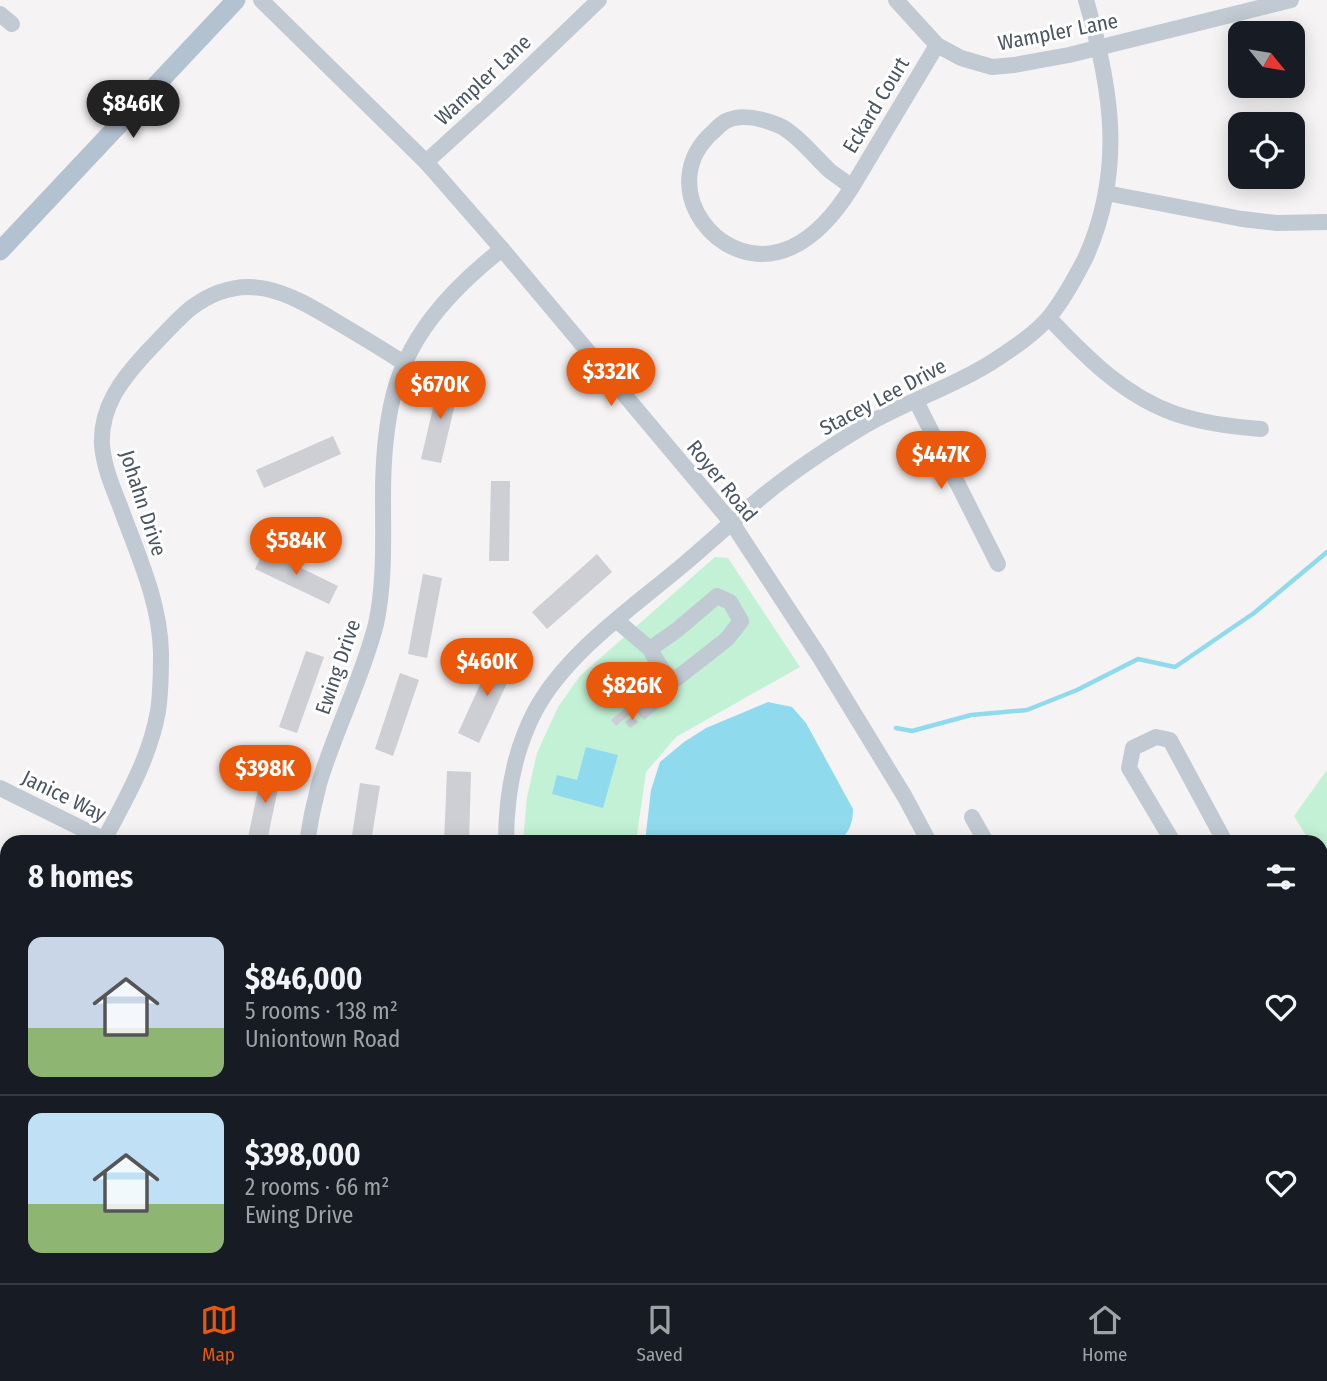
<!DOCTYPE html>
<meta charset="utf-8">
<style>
body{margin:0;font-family:"Fira Sans Condensed",sans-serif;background:#242831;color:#f1f3f6;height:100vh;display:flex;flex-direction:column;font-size:26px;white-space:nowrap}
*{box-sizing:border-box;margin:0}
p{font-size:23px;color:#9ea1a6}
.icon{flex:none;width:38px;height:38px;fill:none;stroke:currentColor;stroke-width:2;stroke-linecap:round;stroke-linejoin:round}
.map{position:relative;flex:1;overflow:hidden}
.side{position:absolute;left:0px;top:835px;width:1328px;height:450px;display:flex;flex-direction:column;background:#171b24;border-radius:21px 21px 0 0;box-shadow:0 4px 18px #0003}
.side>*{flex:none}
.needle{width:46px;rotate:120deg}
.controls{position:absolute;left:1228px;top:21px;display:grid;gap:14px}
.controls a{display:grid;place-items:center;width:77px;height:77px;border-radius:14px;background:#171b24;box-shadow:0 4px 18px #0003;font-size:35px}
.price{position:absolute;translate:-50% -60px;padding:0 16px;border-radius:24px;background:#ea580c;color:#fff;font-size:23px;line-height:46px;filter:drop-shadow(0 2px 4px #0008)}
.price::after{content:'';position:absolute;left:50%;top:42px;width:21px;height:16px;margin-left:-10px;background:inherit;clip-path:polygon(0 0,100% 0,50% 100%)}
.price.selected{background:#222;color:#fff}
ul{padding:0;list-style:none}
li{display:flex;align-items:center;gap:21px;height:175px;padding:0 28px}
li+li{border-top:2px solid #363941}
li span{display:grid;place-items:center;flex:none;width:196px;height:140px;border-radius:14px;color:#555}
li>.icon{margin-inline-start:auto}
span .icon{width:84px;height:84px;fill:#fffc;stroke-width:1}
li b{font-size:30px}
h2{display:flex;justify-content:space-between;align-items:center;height:84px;padding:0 28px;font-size:30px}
.dock{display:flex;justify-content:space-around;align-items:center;height:98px;border-top:2px solid #363941;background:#171b24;font-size:19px;color:#9ea1a6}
.dock a{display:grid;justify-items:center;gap:4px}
.dock .selected{color:#ea580c}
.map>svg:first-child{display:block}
.green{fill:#c3f1d5}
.water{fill:#90daee}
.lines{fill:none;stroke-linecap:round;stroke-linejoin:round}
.stream{stroke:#90daee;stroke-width:4.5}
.building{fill:#cdcfd5}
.minor{stroke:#c1cad2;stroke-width:16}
.major{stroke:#b3c2d1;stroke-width:19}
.labels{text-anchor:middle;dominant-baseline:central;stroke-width:6;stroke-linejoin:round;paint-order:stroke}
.street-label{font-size:21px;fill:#4a5661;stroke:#fff}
</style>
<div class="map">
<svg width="1327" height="1283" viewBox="0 0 1327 1283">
<rect width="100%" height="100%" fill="#f5f3f3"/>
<g class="green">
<polygon points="715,557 728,558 800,667 676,737 646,772 636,842 523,842 527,797 537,753 558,707 580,676"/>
<polygon points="1327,770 1327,870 1321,861 1321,842 1310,842 1294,816"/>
</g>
<g class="water">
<path d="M 768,702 L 792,707 L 806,723 L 853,809 C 853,823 849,833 838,842 L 645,842 L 651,790 L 660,762 L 684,742 L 706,728 Z"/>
<polygon points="586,747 618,755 603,808 552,794 557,775 577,780"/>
</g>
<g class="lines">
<polyline class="stream" points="896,728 912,731 971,715 1027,710 1077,690 1138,659 1175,667 1254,613 1327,552"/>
</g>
<g class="building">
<polygon points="440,378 460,383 441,463 421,459"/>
<polygon points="333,436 341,454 264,488 256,470"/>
<polygon points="491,481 510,481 509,561 489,561"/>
<polygon points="264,550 338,586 329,604 255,569"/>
<polygon points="597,554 612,572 547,629 532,612"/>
<polygon points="423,574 442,578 427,658 408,654"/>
<polygon points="306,651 324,657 297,733 279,727"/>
<polygon points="494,654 516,664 479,743 458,733"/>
<polygon points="633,665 637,670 627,679 631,684 644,673 666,702 644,720 635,710 616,726 611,720 635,700 617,678"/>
<polygon points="400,673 419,680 393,756 375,749"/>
<polygon points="633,716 638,722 630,728 625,722"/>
<polygon points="263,766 282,770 271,822 267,842 247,842"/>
<polygon points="447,771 471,772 469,842 444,842"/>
<polygon points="360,783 380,786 371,842 351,842"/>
<polygon points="7,903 7,927 0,923 0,917"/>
<polygon points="0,948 6,949 2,984 0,984"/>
<polygon points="0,1018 7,1038 7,1077 0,1079"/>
<polygon points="349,1278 382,1278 387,1283 354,1283"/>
</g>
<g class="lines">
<g class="minor">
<polyline points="261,0 426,162 502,249 732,523 819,656 905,797 929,842"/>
<polyline points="896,0 937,45 961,58 992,67 1014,65 1069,55 1291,0"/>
<polyline points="0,14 12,24"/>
<polyline points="426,162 503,92 599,0"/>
<path d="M 852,187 C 845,182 837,176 830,171 C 816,158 795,132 778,125 C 763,119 742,113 726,121 C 722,123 717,128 714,131 C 650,186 722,280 792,247 C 818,235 837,211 852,187 L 937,45"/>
<polyline points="1106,193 1242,219 1277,223 1327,222"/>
<path d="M 1049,318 C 1086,357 1124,396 1176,414 C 1203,423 1233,427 1261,429"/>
<polyline points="916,401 998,564"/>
<path d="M 616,620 L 650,649 L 677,630 L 717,596 L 730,602 L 741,621 L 727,639 L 676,679 C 663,675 657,661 650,649"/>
<polyline points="0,788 109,842"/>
<polyline points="972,817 986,842"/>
<path d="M 103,842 C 125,800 150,758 158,711 C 161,692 161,672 161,653 C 160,601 137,553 120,506 C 112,486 104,467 102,445 C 100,407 122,379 146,353 C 161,338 175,321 191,308 C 245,268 287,292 337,322 C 359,335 382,349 404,363"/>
<path d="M 307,842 C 310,822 314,803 319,784 C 335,730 362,679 376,624 C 385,582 383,538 383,496 C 383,466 385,435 391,406 C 404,339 450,290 502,249"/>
<path d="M 506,842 C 506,797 514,751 535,711 C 567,652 632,608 683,565 C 710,542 736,518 764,495 C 796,469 831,446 866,425 C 907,401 953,387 992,362 C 1012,349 1035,334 1050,316 C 1064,299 1075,278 1085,259 C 1125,171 1112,89 1086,0"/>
<polyline points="1173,842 1129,768 1133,748 1156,737 1170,740 1225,842"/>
<polyline points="1321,1037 1327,1044"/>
<polyline points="1321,1174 1327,1171"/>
<polyline points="1321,1225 1327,1222"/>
<polyline points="523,1278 527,1283"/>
<polyline points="776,1278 778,1283"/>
<polyline points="1001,1278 1003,1283"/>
<polyline points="1139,1278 1142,1283"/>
<polyline points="1171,1278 1173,1283"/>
<polyline points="470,1283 478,1278"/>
<polyline points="1218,1283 1227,1278"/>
</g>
<polyline class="major" points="0,251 236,0"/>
</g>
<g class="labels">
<g class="street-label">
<text transform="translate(1058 32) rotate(-11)">Wampler Lane</text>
<text transform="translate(483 80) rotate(-43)">Wampler Lane</text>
<text transform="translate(876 105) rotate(-59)">Eckard Court</text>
<text transform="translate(883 397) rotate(-28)">Stacey Lee Drive</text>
<text transform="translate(722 481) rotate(51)">Royer Road</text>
<text transform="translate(143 503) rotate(72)">Johahn Drive</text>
<text transform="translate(338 667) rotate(-71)">Ewing Drive</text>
<text transform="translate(64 796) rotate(26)">Janice Way</text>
</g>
</g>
</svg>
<div class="controls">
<a><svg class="needle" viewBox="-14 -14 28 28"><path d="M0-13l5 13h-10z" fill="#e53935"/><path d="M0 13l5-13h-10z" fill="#9ea1a6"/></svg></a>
<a><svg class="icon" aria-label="locate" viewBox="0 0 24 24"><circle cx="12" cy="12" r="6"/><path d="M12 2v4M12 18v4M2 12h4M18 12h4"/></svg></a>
</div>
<b class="price selected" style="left:133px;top:140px">$846K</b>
<b class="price" style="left:611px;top:408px">$332K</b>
<b class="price" style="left:440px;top:421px">$670K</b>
<b class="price" style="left:941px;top:491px">$447K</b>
<b class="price" style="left:296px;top:577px">$584K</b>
<b class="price" style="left:487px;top:698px">$460K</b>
<b class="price" style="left:632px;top:722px">$826K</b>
<b class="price" style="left:265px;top:805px">$398K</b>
<section class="side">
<h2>8 homes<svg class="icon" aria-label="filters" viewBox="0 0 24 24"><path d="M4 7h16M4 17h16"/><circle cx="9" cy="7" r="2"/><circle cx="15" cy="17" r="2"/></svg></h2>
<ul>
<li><span style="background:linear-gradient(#c9d6e8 65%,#8fb573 0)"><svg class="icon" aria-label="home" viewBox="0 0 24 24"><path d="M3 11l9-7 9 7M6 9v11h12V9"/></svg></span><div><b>$846,000</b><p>5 rooms · 138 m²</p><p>Uniontown Road</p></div><svg class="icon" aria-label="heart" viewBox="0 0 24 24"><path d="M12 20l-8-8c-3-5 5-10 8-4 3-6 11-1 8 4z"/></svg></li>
<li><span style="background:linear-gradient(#bfe0f5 65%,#8fb573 0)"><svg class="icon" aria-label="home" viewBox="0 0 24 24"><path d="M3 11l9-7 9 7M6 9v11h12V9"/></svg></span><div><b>$398,000</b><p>2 rooms · 66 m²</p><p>Ewing Drive</p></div><svg class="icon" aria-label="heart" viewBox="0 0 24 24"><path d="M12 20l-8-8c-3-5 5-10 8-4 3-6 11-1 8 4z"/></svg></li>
</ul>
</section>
</div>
<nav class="dock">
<a class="selected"><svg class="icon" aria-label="map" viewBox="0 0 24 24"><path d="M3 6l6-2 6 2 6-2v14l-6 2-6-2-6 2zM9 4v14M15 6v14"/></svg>Map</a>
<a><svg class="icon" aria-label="saved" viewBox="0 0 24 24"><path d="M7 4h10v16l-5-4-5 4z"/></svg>Saved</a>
<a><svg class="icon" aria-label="home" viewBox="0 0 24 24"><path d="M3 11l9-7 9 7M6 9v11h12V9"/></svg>Home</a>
</nav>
